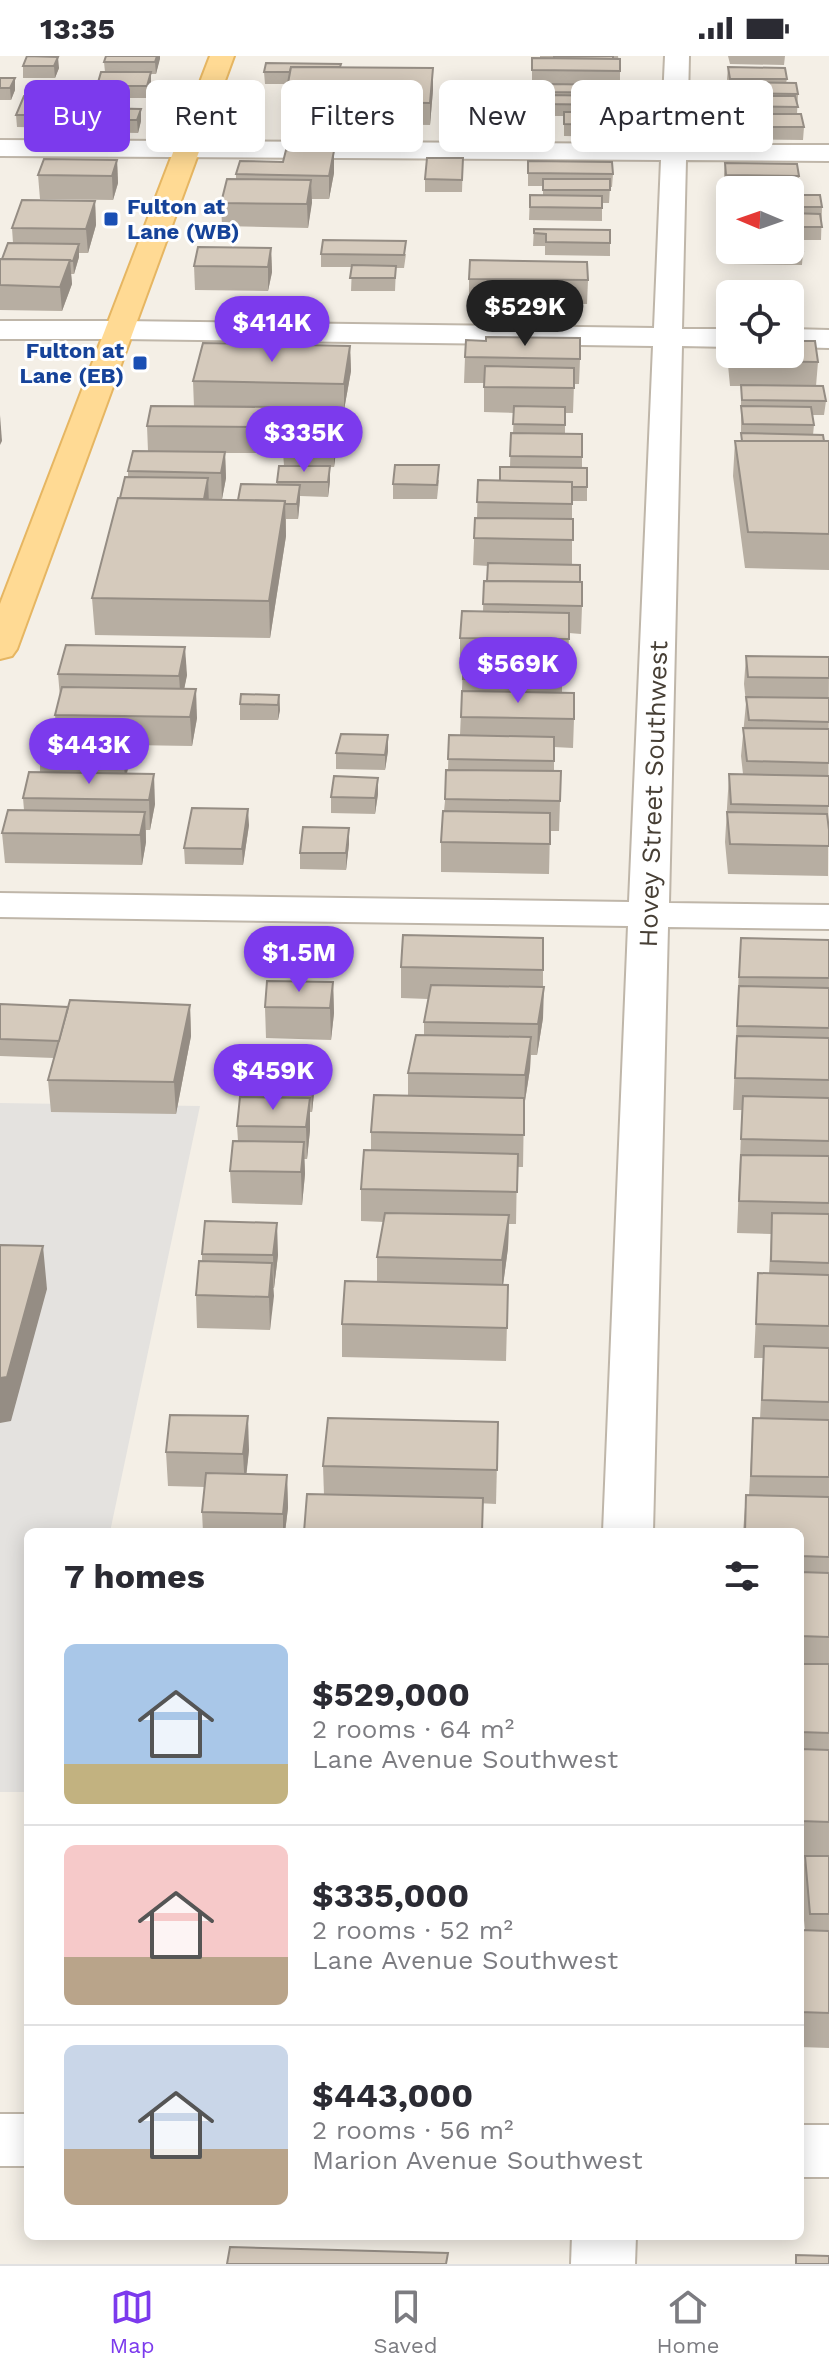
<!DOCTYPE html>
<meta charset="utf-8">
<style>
body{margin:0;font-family:"Work Sans",sans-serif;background:#f2f2f3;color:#2b2b33;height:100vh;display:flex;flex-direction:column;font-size:30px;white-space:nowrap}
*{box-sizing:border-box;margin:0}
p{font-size:26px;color:#7c7c81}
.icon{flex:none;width:44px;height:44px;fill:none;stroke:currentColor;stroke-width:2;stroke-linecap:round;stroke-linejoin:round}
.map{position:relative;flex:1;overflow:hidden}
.side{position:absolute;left:24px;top:1472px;width:780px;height:712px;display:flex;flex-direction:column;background:#fff;border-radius:12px;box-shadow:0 4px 20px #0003}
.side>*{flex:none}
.banner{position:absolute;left:24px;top:24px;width:782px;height:72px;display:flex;gap:16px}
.needle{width:52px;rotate:272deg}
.fabs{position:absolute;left:716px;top:120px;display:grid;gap:16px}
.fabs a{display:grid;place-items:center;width:88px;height:88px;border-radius:12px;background:#fff;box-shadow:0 4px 20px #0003;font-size:40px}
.price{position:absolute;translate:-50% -68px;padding:0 18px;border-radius:28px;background:#7c3aed;color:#fff;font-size:26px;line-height:52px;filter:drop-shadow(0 2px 4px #0008)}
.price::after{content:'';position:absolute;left:50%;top:48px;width:24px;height:18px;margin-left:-12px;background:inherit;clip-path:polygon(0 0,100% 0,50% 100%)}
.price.selected{background:#222;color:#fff}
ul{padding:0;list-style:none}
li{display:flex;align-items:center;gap:24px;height:200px;padding:0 40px}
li+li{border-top:2px solid #e1e1e2}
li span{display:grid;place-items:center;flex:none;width:224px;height:160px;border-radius:12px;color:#555}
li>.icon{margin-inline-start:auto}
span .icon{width:96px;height:96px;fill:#fffc;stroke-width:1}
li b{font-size:34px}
h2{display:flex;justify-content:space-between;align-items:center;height:96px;padding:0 40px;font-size:34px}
.pill{padding:0 28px;border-radius:12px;background:#fff;box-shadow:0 4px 20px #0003;font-size:28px;line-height:72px}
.pill.selected{background:#7c3aed;color:#fff}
.status{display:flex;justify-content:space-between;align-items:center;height:56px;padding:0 40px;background:#fff;direction:ltr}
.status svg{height:22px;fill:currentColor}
.menu{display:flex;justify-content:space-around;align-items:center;height:112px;border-top:2px solid #e1e1e2;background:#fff;font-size:22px;color:#7c7c81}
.menu a{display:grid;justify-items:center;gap:4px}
.menu .selected{color:#7c3aed}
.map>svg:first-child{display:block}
.parking{fill:#e4e2df}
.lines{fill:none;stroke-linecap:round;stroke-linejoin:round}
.minor-casing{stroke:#bfb6a9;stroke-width:4}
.tertiary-casing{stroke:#bfb6a9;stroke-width:4}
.primary-casing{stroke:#e6b662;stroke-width:4}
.minor{fill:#fff;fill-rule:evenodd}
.tertiary{fill:#fff;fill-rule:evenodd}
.primary{fill:#ffda94;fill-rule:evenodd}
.wall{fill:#b7aea2}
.shaded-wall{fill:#958d84}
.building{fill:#d5cabc;stroke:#958d84;stroke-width:2}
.transit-dot{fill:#1a4fb4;stroke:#fff;stroke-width:3}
.labels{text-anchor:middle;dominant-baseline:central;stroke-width:6;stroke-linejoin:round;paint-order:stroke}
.far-transit-label{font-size:22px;font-weight:bold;fill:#164399;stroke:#fff;text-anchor:start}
.street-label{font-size:26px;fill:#473f35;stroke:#fff}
</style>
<div class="status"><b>13:35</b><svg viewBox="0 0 49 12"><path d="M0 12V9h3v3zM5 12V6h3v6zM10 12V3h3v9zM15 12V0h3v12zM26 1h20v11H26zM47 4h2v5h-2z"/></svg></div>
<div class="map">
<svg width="829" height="2208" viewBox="0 0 829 2208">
<rect width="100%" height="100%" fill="#f4efe6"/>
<polygon class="parking" points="0,1047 200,1050 110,1476 28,1476 28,1736 0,1736"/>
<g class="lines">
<g class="minor-casing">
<g id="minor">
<polygon points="665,0 689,0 687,89 829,89 829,105 686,104 682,273 730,273 730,291 682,290 669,847 829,849 829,873 668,871 653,1476 603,1476 628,870 0,861 0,837 629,846 653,290 121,283 111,280 107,274 111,268 121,265 654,272 661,104 0,100 0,84 661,88"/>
<polygon points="790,273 829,274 829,292 790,291"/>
<rect x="0" y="2058" width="28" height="52"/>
<rect x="800" y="2069" width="29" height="52"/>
<polygon points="572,2180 636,2180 635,2208 571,2208"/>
</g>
</g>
<g class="tertiary-casing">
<polygon id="tertiary" points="0,265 121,265 131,268 135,274 131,280 121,283 0,283"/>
</g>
<g class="primary-casing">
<polygon id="primary" points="210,0 234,0 17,593 12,600 0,603 0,548"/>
</g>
<use href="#minor" class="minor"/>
<use href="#tertiary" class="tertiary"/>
<use href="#primary" class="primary"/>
</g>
<g class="wall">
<polygon points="27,0 59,12 55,22 23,22 23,10"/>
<polygon points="106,0 160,0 156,18 151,18 151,28 147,42 97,42 97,30 105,16 104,6"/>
<polygon points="540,0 618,0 620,15 620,37 618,37 617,49 614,49 614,81 564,80 564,60 545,60 546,39 548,39 548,36 532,36 532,2 540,2"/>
<polygon points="728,0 785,0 784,9 730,8"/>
<polygon points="341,11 433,34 430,69 363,68 363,50 288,49 288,28 265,28 264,16"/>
<polygon points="728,11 787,23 786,27 798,38 797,58 804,71 803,84 719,83 717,70 718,58 731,58 727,23"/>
<polygon points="0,22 15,22 15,34 11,44 0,44"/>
<polygon points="522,38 522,59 501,58 500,81 441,80 441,58 495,39"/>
<polygon points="67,40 68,52 60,72 17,71 16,59"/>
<polygon points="141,53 141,65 138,77 89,76 88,64"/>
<polygon points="463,102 462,136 425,136 425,123"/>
<polygon points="117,104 118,127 113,144 40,143 38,119"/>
<polygon points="528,105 613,118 612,131 610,131 609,147 602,147 602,165 529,164 530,139 543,140 543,130 528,130"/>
<polygon points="725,107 799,120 798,132 725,131 724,119"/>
<polygon points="334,117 329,143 312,143 308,172 222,170 221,147 236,123 236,118"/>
<polygon points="726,138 730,138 730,183 725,151"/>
<polygon points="790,139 822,151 821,184 801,184 803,195 802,209 732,208 731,194 790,194"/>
<polygon points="95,145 96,169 88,197 79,197 79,201 74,218 71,218 72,228 62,255 0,254 0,203 2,203 13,187 12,172"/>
<polygon points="534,173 610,187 610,200 545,199 545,190 533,190"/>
<polygon points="271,192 272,216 268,235 195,234 194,210"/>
<polygon points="321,198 406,198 404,212 396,212 395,235 351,235 352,211 321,211"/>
<polygon points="469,223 588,224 587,248 469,247"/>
<polygon points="731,225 790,226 793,245 792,259 790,258 790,238 730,238"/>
<polygon points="729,284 818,306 816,330 826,345 824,359 812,359 814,369 813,379 824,385 829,385 829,514 745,512 733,420 735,385 741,385 741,330 730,330 728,309"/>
<polygon points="350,290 351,315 344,354 271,352 271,377 268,397 225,397 226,422 222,443 238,444 277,429 277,426 284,410 283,396 336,396 334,411 330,411 330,425 328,441 300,440 298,463 286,463 286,480 270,582 95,579 92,542 120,442 128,421 128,415 148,395 147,370 194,351 193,325"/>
<polygon points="465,301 580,303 579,328 574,328 573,357 565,357 565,378 582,378 582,412 587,431 587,445 572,445 572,509 580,526 582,550 581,578 569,577 568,612 562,611 562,637 574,663 573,692 554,691 554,715 561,715 559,775 550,775 549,818 441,816 441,786 448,714 449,679 460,679 463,610 460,610 460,582 483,555 484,525 487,525 488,510 473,509 475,462 477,462 478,424 500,425 510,411 511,377 513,377 514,357 484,356 484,327 464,327"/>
<polygon points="439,424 437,443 393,443 393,428"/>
<polygon points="746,600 829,601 828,820 728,818 725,786 729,718 743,718 741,700 746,647 744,628"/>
<polygon points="58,618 187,619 184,633 197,662 192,690 130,689 131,699 127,718 155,748 150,774 146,774 146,786 142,809 5,807 2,777 24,754 23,742 40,716 40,707 57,682 55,659 60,641"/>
<polygon points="279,639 280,654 278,664 240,664 240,648"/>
<polygon points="388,695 385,714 336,713 336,697"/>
<polygon points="378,722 378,738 375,758 331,757 331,741"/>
<polygon points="249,769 243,809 185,808 184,792"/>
<polygon points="349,772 349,788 346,814 300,813 300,797"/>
<polygon points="543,882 543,962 537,999 531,999 530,1013 524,1051 523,1111 517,1111 516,1168 509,1168 508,1192 503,1229 508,1229 506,1305 342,1301 342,1268 377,1226 377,1201 384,1166 361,1165 361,1133 371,1095 371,1076 408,1040 408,1017 424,979 424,966 428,943 401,942 401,911"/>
<polygon points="829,884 829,1992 800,1991 800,1874 805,1874 801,1835 805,1800 800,1800 800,1476 743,1476 746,1439 749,1439 753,1362 760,1363 763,1302 754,1302 758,1217 769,1218 771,1178 737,1177 742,1054 733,1054 739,913"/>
<polygon points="333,926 334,957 331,984 266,982 265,951"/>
<polygon points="0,948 68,951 190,949 191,980 176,1058 51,1056 48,1024 54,1002 0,1000"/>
<polygon points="314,996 315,1028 312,1056 310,1056 310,1074 307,1103 304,1103 305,1118 302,1149 232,1147 230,1115 238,1085 237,1070 244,1041 244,1023"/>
<polygon points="202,1198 278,1199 274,1232 273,1232 270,1274 197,1272 196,1239 202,1205"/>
<polygon points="498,1366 496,1448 324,1439 323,1410"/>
<polygon points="249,1394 246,1418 287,1419 288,1452 285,1476 203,1476 202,1456 205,1431 168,1430 166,1396"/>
</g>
<g class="shaded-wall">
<polygon points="157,0 160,0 160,3 156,18 155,6"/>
<polygon points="58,1 59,12 55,22 54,10"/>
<polygon points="433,12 433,34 430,69 430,47"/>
<polygon points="151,16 151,28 147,42 147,30"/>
<polygon points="15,22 15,34 11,44 10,32"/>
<polygon points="67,40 68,52 60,72 60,59"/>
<polygon points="141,53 141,65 138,77 137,64"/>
<polygon points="334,95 334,117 329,143 329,120"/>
<polygon points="117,104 118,127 113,144 112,120"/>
<polygon points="311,124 312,147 308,172 307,148"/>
<polygon points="95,145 96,169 88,197 86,173"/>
<polygon points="79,188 79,201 74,218 73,205"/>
<polygon points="271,192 272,216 268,235 268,211"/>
<polygon points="70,204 72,228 62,255 60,231"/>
<polygon points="350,290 351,315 344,354 344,328"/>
<polygon points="271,351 271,377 268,397 268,371"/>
<polygon points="0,359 2,385 0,389"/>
<polygon points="336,382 336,396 334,411 334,396"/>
<polygon points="225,396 226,422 222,443 221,417"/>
<polygon points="330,410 330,425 328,441 328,426"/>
<polygon points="208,422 209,449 203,447"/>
<polygon points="300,429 300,444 298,463 297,448"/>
<polygon points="285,445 286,480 270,582 269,545"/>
<polygon points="185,591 187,619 181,649 179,620"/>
<polygon points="196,633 197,662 192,690 190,661"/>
<polygon points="279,639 280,654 278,664 278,649"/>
<polygon points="388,679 388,695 385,714 385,699"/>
<polygon points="130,683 131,699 125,724 124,708"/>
<polygon points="154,718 155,748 150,774 149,744"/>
<polygon points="378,722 378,738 375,758 375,742"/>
<polygon points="248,753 249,769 243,809 242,793"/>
<polygon points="145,756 146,786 142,809 140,779"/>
<polygon points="349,772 349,788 346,814 346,797"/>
<polygon points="333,926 334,957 331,984 330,952"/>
<polygon points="544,931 543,962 537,999 538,968"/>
<polygon points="190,949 191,980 176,1058 174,1026"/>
<polygon points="531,981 530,1013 524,1051 525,1019"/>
<polygon points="314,996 315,1028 312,1056 311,1024"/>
<polygon points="310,1042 310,1074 307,1103 306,1071"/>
<polygon points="304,1086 305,1118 302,1149 301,1116"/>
<polygon points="509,1159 508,1192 502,1237 502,1204"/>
<polygon points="277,1167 278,1199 274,1232 273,1199"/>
<polygon points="43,1190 47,1233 11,1365 0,1367 0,1322"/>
<polygon points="272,1207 274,1240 270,1274 269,1241"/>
<polygon points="248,1360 249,1394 245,1432 243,1398"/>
<polygon points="287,1419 288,1452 285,1476 283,1476 283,1458"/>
</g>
<g class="building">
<polygon points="27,0 58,1 54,10 23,10"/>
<polygon points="106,0 157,0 155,6 104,6"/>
<polygon points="554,0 613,0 613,3 554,2"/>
<polygon points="532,2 620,3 620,15 532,14"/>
<polygon points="266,7 341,8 340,11 291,11 290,16 264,16"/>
<polygon points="291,11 433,12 430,47 362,46 366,28 288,27"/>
<polygon points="728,11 785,12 787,23 730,23"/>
<polygon points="101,16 151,16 147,30 97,30"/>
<polygon points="0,22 15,22 10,32 0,32"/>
<polygon points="729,26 796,27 798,38 731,37"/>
<polygon points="548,28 617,29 618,37 548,36"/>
<polygon points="495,38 522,38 522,47 501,46 501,39 495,39"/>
<polygon points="442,39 501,39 500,59 441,58"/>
<polygon points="546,39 614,40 614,49 545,48"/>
<polygon points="24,40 67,40 60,59 16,59"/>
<polygon points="731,40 795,40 798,51 732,50"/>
<polygon points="92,52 141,53 137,64 88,64"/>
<polygon points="564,56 614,56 615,69 564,68"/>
<polygon points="718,58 801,58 804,71 720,71"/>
<polygon points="286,94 334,95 329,120 236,118 240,105 283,106"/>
<polygon points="427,102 463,102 462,124 425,123"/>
<polygon points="44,103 117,104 112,120 38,119"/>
<polygon points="528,105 612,106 613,118 528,117"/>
<polygon points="725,107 797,108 799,120 726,119"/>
<polygon points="227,123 311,124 307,148 221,147"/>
<rect x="543" y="123" width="67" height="11"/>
<polygon points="726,138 730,138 730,150 728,150"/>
<polygon points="530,139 602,140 602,152 530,151"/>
<polygon points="790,139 820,139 822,151 790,151"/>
<polygon points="22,144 95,145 86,173 12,172"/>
<polygon points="790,157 820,158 822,171 790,171"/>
<polygon points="534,173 610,174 610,187 546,186 546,178 534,177"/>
<polygon points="790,177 800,178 803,195 733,195 790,194"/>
<polygon points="323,184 406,185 404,199 321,198"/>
<polygon points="8,187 79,188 73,205 2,203"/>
<polygon points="198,191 271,192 268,211 194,210"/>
<polygon points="0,203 70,204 60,231 0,229"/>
<polygon points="470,204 587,206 588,224 469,223"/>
<polygon points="352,209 396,210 395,222 350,222"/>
<polygon points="731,225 790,226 793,245 790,245 790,238 733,238"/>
<polygon points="486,281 580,282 580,303 465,301 466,284 486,285"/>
<polygon points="790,285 815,285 818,306 731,305 731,298 790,298"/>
<polygon points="203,287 350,290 344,328 193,325"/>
<polygon points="485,310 574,312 574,332 484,331"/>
<polygon points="741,329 823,330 826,345 742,344"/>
<polygon points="151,350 271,351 268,371 147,370"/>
<polygon points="514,350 565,351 565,369 513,368"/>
<polygon points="741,350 811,351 814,369 743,368"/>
<polygon points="511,377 582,378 582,401 510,400"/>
<polygon points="741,377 823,379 824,385 742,385"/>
<polygon points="286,381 336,382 334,396 283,396"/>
<polygon points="735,385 829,385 829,478 748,476"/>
<polygon points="133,395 225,396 221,417 128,415"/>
<polygon points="395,409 439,409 437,429 393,428"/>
<polygon points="279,410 330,410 328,426 277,426"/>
<polygon points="500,411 587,412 587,431 572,431 572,426 500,425"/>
<polygon points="125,421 208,422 204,443 120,442"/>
<polygon points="478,424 572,426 572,448 477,446"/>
<polygon points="241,428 300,429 297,448 285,448 285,445 238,444"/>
<polygon points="118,442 285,445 269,545 92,542"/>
<polygon points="475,462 573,463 573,484 474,482"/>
<polygon points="488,507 580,509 580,526 487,525"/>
<polygon points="484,525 582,526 582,550 483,548"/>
<polygon points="462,555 569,557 569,583 460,582"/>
<polygon points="66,589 185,591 179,620 58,618"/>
<polygon points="464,595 562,597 562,625 463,623"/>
<polygon points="746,600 829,601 829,622 748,621"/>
<polygon points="62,631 196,633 190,661 55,659"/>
<polygon points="462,635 574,637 574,663 461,661"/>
<polygon points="241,638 279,639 278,649 240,648"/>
<polygon points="746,641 829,642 829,666 749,664"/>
<polygon points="743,672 829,673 829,707 747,705"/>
<polygon points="341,678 388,679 385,699 336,697"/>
<polygon points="449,679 554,681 554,705 448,703"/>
<polygon points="46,682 130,683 124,708 40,707"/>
<polygon points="446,714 561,715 560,745 445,743"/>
<polygon points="29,716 154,718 149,744 23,742"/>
<polygon points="729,718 829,720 829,750 731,748"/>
<polygon points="334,720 378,722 375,742 331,741"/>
<polygon points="192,752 248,753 242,793 184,792"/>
<polygon points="8,754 145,756 140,779 2,777"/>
<polygon points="443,755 550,757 550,788 441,786"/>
<polygon points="727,756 827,758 829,774 829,790 730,788"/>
<polygon points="303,771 349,772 346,797 300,797"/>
<polygon points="403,879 543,882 543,914 401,911"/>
<polygon points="741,882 829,884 829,922 739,921"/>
<polygon points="267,925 333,926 330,952 265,951"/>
<polygon points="431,929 544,931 538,968 424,966"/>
<polygon points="739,930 829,932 829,972 737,970"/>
<polygon points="70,944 190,949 174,1026 48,1024"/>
<polygon points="0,948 68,951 59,985 0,983"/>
<polygon points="416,979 531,981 525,1019 408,1017"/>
<polygon points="737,980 829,982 829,1024 735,1022"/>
<polygon points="247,995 314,996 311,1024 244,1023"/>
<polygon points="374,1039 524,1042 524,1079 371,1076"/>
<polygon points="743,1040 829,1042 829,1085 741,1083"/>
<polygon points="240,1041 310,1042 306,1071 237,1070"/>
<polygon points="233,1085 304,1086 301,1116 230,1115"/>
<polygon points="364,1094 518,1098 517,1136 361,1133"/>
<polygon points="741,1099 829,1100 829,1147 739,1145"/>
<polygon points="385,1157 509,1159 502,1204 377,1201"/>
<polygon points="772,1157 829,1158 829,1207 771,1205"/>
<polygon points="205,1165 277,1167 273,1199 202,1198"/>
<polygon points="0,1189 43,1190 7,1321 0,1322"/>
<polygon points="199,1205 272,1207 269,1241 196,1239"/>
<polygon points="758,1217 829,1219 829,1270 756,1268"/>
<polygon points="345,1225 508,1229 507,1272 342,1268"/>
<polygon points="764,1290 829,1292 829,1346 762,1344"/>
<polygon points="170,1359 248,1360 243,1398 166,1396"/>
<polygon points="328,1362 498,1366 497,1414 323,1410"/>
<polygon points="753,1362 829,1364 829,1421 751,1420"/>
<polygon points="206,1417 287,1419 283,1458 202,1456"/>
<polygon points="307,1438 483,1442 482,1476 304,1476"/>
<polygon points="746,1439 829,1441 829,1501 800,1500 800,1476 745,1476"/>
<polygon points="800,1516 829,1517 829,1581 800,1580"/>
<polygon points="800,1608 829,1608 829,1677 800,1676"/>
<polygon points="800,1693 829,1694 829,1766 800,1765"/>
<polygon points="805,1800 829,1800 829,1858 810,1858"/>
<polygon points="800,1874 829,1875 829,1957 800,1956"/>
<polygon points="230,2191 448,2197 446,2208 227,2208"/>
<polygon points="796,2199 829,2200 829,2208 796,2208"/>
</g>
<g class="transit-dot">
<rect x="103" y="155" width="16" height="16" rx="4"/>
<rect x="132" y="299" width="16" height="16" rx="4"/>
</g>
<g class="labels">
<g class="far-transit-label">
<text x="127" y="150">Fulton at<tspan x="127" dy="25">Lane (WB)</tspan></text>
<text x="124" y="294" text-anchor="end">Fulton at<tspan x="124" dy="25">Lane (EB)</tspan></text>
</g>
<g class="street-label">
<text transform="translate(653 738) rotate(-88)">Hovey Street Southwest</text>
</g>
</g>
</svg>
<div class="fabs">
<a><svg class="needle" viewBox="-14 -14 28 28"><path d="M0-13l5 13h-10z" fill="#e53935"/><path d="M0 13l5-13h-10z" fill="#7c7c81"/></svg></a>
<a><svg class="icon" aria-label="locate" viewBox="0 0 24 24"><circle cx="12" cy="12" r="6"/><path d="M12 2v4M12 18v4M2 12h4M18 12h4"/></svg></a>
</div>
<b class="price selected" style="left:525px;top:292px">$529K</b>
<b class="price" style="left:272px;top:308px">$414K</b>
<b class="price" style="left:304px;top:418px">$335K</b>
<b class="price" style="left:518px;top:649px">$569K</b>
<b class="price" style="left:89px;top:730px">$443K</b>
<b class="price" style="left:299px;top:938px">$1.5M</b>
<b class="price" style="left:273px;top:1056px">$459K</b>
<div class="banner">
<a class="pill selected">Buy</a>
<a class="pill">Rent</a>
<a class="pill">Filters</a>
<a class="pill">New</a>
<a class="pill">Apartment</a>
</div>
<section class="side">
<h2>7 homes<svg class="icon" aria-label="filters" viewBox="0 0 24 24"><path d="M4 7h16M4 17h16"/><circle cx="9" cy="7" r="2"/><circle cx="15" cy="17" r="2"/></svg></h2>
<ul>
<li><span style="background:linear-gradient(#a9c7e8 75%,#c2b280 0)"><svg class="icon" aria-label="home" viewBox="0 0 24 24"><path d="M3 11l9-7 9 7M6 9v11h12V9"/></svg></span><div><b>$529,000</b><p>2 rooms · 64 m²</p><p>Lane Avenue Southwest</p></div></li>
<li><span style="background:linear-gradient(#f6c9c9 70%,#b9a48a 0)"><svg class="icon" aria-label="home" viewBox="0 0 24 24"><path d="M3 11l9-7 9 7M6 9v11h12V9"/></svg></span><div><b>$335,000</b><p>2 rooms · 52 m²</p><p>Lane Avenue Southwest</p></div></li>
<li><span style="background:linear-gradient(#c9d6e8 65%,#b9a48a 0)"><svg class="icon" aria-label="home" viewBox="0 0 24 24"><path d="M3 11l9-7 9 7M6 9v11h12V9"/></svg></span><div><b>$443,000</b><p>2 rooms · 56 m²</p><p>Marion Avenue Southwest</p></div></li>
</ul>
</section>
</div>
<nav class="menu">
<a class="selected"><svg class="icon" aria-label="map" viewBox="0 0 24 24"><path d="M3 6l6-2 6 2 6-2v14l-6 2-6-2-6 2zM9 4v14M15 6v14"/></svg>Map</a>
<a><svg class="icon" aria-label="saved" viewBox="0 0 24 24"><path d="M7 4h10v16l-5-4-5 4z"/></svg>Saved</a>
<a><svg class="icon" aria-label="home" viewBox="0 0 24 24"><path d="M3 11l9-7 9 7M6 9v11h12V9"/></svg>Home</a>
</nav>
